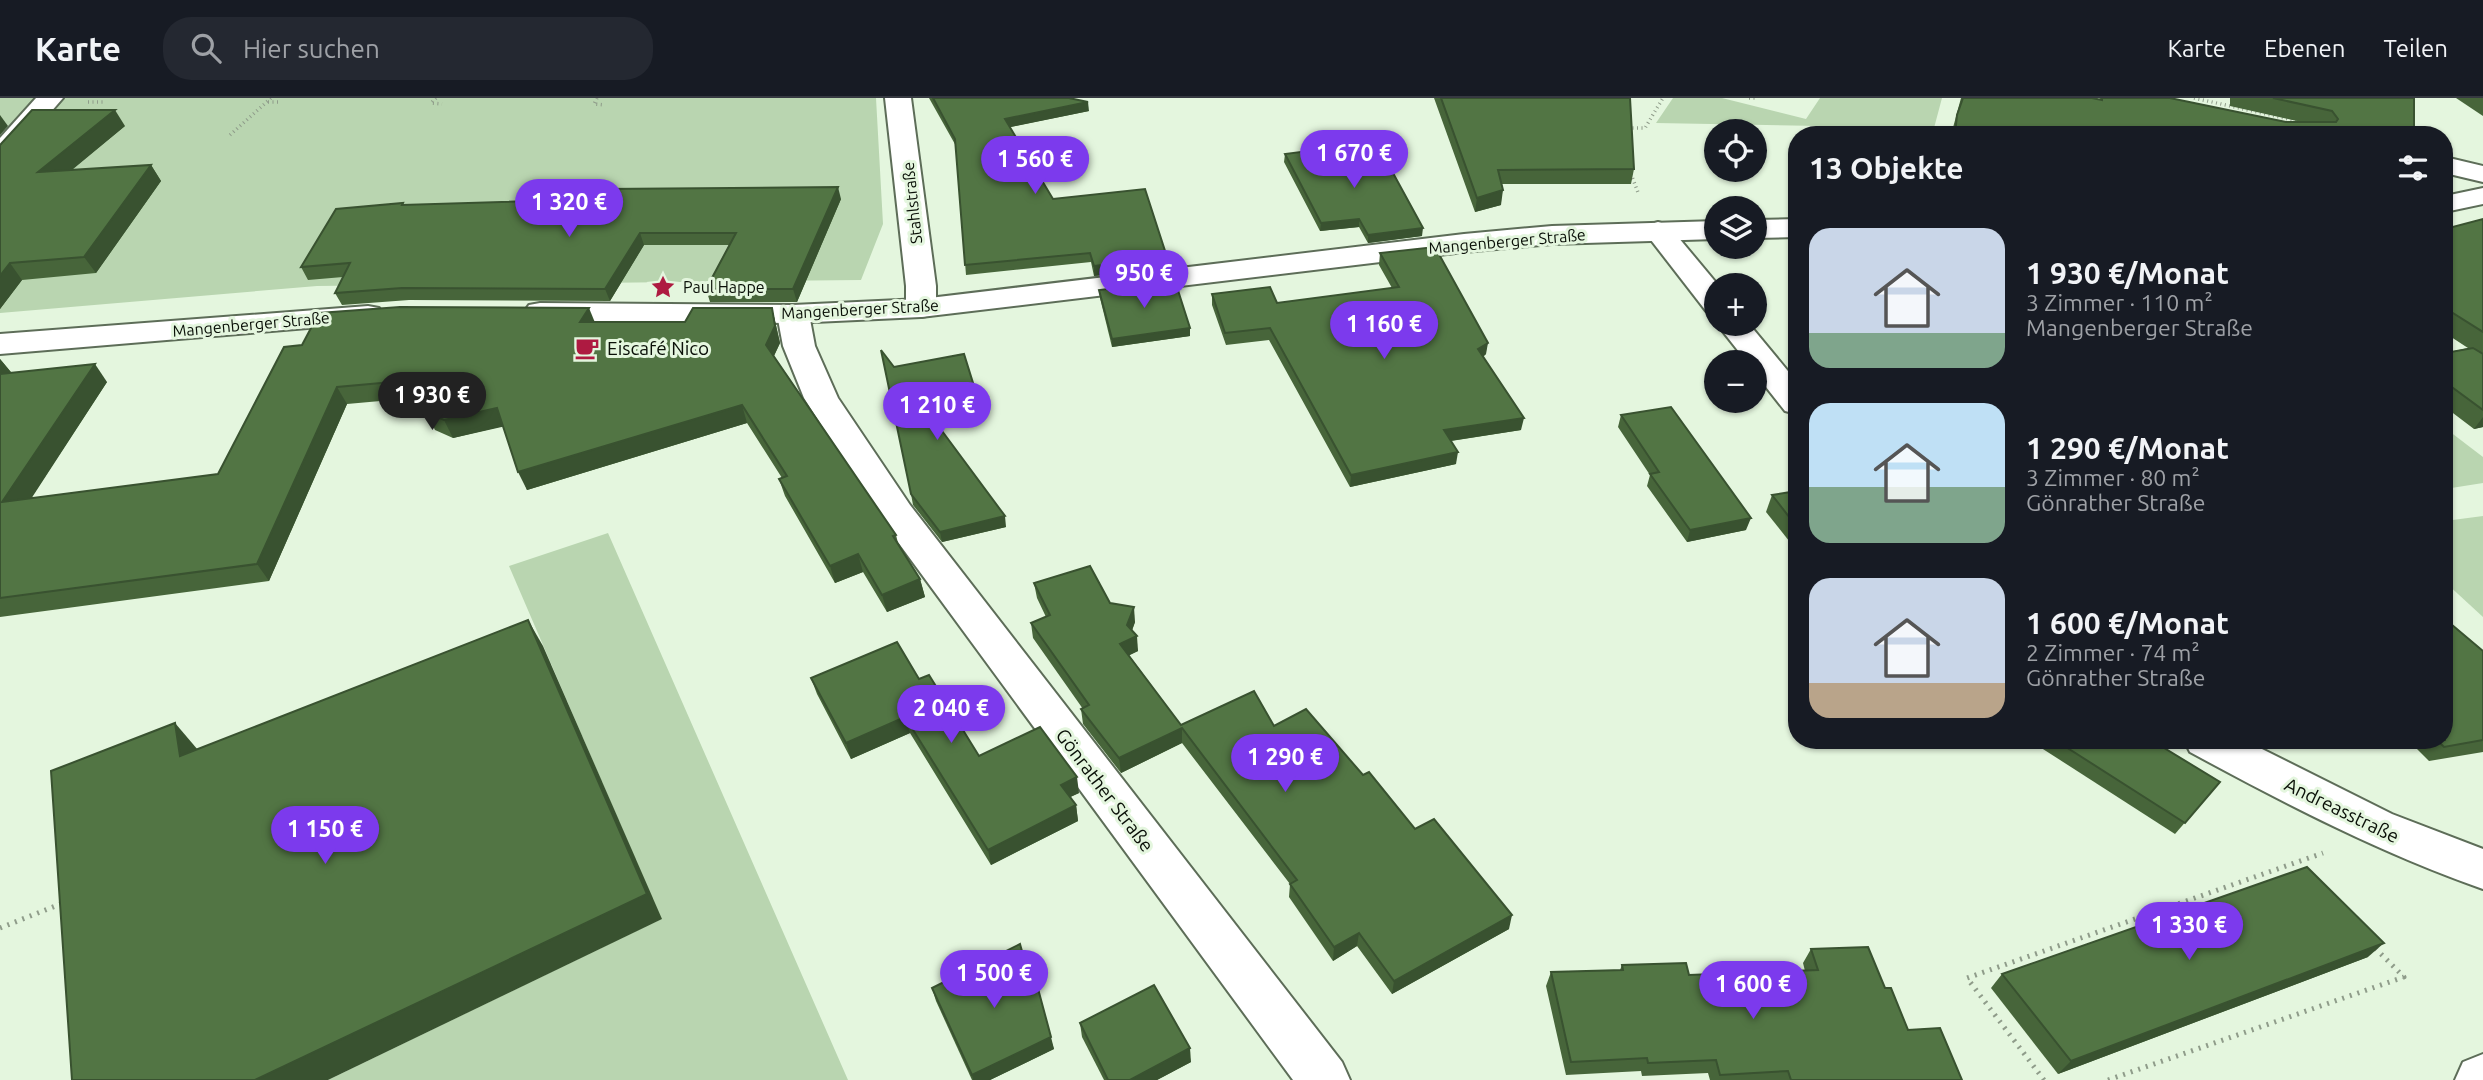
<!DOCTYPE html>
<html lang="de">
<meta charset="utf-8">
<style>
body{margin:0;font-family:Ubuntu,sans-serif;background:#242831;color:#f1f3f6;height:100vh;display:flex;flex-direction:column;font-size:26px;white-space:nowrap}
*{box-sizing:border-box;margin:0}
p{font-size:23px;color:#9ea1a6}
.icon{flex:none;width:38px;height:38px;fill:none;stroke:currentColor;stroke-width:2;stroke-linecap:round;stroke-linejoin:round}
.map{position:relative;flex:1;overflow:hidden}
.details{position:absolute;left:1788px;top:28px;width:665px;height:623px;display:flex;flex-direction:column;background:#171b24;border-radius:28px;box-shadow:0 2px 5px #0004}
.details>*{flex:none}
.controls{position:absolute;left:1704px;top:21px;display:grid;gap:14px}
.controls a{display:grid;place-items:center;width:63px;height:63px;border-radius:50%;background:#171b24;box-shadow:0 2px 5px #0004;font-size:35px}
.price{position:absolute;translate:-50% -60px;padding:0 16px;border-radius:24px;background:#7c3aed;color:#fff;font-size:23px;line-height:46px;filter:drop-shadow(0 2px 4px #0008)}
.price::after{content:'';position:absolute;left:50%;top:42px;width:21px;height:16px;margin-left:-10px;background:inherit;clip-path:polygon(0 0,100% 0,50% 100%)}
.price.active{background:#222;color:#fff}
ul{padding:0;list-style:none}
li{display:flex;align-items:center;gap:21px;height:175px;padding:0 21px}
li span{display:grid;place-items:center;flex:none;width:196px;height:140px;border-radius:21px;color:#555}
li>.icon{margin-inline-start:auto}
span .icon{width:84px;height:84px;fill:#fffc;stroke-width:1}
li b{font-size:30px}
h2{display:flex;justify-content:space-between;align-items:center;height:84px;padding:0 21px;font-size:30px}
header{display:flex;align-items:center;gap:42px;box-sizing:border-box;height:98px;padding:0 35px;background:#171b24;border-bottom:2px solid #363941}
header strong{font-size:33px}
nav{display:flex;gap:38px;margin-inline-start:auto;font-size:24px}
.search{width:490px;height:63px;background:#242831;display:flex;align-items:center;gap:18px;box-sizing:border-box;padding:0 24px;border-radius:28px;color:#9ea1a6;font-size:26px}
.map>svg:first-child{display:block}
.green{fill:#b9d5b0}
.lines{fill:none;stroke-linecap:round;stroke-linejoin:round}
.minor-casing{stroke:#5d6d58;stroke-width:4}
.tertiary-casing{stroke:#5d6d58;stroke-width:4}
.secondary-casing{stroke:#5d6d58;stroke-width:4}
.path-far1{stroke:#8f9c8a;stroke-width:3.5;stroke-dasharray:1 3.5;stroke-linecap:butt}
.path{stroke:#8f9c8a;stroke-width:5;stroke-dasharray:2 6;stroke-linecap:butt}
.minor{fill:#fff;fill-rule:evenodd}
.tertiary{fill:#fff;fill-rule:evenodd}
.secondary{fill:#fff;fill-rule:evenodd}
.wall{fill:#47653a}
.shaded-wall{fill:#395230}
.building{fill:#527544;stroke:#395230;stroke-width:2}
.labels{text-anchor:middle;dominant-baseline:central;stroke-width:6;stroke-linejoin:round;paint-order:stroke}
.far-street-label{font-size:16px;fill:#090f07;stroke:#e4f6de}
.far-poi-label{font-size:16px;fill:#090f07;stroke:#e4f6de;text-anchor:start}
.poi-label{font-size:19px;fill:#090f07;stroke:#e4f6de;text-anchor:start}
.street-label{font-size:19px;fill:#090f07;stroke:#e4f6de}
</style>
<header>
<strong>Karte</strong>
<div class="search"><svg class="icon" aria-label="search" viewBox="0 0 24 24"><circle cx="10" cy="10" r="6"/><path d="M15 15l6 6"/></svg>Hier suchen</div>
<nav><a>Karte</a><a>Ebenen</a><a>Teilen</a></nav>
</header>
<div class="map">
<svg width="2483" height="982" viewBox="0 0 2483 982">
<rect width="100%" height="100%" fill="#e4f6de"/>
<g class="green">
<polygon points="0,0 35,0 0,39"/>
<polygon points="61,0 876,0 883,126 861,182 317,188 0,215 0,74"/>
<polygon points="1673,0 1722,0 1806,21 1820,0 1942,0 1934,30 1656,25"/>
<polygon points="2445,330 2483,359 2483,385 2445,391"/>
<polygon points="2483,418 2483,519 2445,484 2445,423"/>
<polygon points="608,435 848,982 328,982 661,821 509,468"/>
</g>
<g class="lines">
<g class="minor-casing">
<g id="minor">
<polygon points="36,0 63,0 9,62 0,64 0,40"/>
<polygon points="885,0 911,0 936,188 936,210 932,217 921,219 910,217 906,210 906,188"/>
<polygon points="1658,124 1668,127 1718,187 1717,215 1706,213 1644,133 1648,127"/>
<polygon points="793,207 804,209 809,216 815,248 838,300 910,407 1342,964 1350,982 1293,982 884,425 804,300 783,248 777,216 782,209"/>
<polygon points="1717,226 1749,226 1797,284 1797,316 1785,313 1755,275 1755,264 1747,264"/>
<path d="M 2184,642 L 2244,642 L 2392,716 L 2483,751 L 2483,791 C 2380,755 2286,706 2190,654 Z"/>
<polygon points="2483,956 2483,982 2455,982 2463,964"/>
</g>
</g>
<g class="tertiary-casing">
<polygon id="tertiary" points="2445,59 2483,68 2483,84 2445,75"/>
</g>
<g class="secondary-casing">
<g id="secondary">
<polygon points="2483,90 2483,106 2445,114 2445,98"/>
<polygon points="1797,121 1797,139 1755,140 1755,122"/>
<polygon points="1717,123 1717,141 1552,146 1464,154 921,219 793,225 540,223 529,221 524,214 529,207 540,205 793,207 921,201 1464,136 1552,128"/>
<polygon points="368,208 379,210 384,217 379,224 0,256 0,236"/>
</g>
</g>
<g class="path-far1">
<polyline points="436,0 431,5 442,6"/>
<polyline points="597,0 594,6 605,7"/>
<polyline points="1749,0 1757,0"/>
<polyline points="2194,0 2302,24"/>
<polyline points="88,4 106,4"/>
<polyline points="268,4 279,4"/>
<polyline points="1628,30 1645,30 1663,0"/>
<polyline points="230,37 271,0"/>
<polyline points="1631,76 1639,97"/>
</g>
<g class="path">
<polyline points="0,830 63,805"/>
<polyline points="2044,982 1967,880 2323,755"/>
<polyline points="2108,982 2404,879 2373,848"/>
</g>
<use href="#minor" class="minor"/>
<use href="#tertiary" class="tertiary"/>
<use href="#secondary" class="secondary"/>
</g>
<g class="wall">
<polygon points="929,0 1069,0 1089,13 1010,29 1053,101 1167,159 1168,169 1094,178 1091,164 966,177 956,48"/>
<polygon points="1434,0 1630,0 1634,71 1631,86 1501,86 1501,107 1475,114"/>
<polygon points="1961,0 2092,0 2099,1 2100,0 2170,0 2286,24 2301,24 2230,8 2230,0 2414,0 2414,37 1951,37"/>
<polygon points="2456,0 2483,0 2483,18"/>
<polygon points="125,28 71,72 151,67 161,83 96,175 22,182 0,211 0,47"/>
<polygon points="1285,56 1336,57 1422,138 1368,145 1359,129 1320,133 1284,64"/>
<polygon points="841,101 797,204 710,204 706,191 729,147 644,147 610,203 409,202 342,207 335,195 343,179 308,182 301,169 404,107"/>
<polygon points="2483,121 2483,329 2474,331 2445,309 2445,255 2468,250 2445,235 2445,131"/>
<polygon points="1380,155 1486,256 1483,259 1521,332 1451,343 1456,366 1350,389 1269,242 1226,247 1212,207 1212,196 1277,205 1392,190 1379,167"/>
<polygon points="1099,192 1190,238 1112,249 1100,200"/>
<polygon points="772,210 780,245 774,258 896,437 898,445 920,481 925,499 887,514 863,474 835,485 785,398 779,381 782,380 747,325 527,392 503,328 453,340 435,332 426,314 425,299 347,306 269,483 0,519 0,261 11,274 107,284 31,400 218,376 302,247 595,224 685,224"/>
<polygon points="894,269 980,312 932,320 1006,429 942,444 913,407 911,396"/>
<polygon points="1621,317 1746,432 1687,444 1647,388 1650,377 1618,329"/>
<polygon points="1797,393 1797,453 1766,414 1772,397"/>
<polygon points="1034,485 1110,505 1135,524 1132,532 1138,553 1129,557 1181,627 1274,628 1363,677 1509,831 1392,896 1357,848 1333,863 1289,799 1290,786 1182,645 1121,675 1083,626 1081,611 1083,611 1033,540 1031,525 1046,519 1037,500"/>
<polygon points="2483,553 2483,654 2429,663 2408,642 2445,642"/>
<polygon points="811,580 919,581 979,658 1079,695 1070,699 1076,707 1078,723 991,767 910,635 851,661 817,596"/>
<polygon points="2029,642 2151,642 2220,684 2175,736"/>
<polygon points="1811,851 1885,890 1908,932 1962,982 1710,982 1708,975 1642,978 1641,973 1566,977 1546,888 1551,874 1620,872 1622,867 1689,877 1805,873 1803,865"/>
<polygon points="2368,859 2058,976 1991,890 2002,876"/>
<polygon points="1028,875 1054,951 990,982 972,982 936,903 932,890"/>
<polygon points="1080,925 1191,964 1157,982 1104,982 1082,939"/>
</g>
<g class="shaded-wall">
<polygon points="1088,4 1089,13 1006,30 1005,21"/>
<polygon points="115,12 125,28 49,91 38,74"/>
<polygon points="0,17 8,28 0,37"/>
<polygon points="151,67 161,83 96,175 84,159"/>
<polygon points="838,89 841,101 797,204 793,191"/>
<polygon points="1503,92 1501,107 1475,114 1477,100"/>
<polygon points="1359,121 1359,129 1320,133 1321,125"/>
<polygon points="1423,130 1422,138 1368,145 1368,137"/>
<polygon points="640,135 644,147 610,203 605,191"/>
<polygon points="1167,159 1168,169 1094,178 1094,168"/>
<polygon points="10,165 22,182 0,211 0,178"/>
<polygon points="589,210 596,227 580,224"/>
<polygon points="772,210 780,245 771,264 766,247"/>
<polygon points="1190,230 1190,238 1112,249 1112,241"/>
<polygon points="1488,245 1486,256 1476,263 1478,251"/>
<polygon points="0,261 14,278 0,292"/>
<polygon points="95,266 107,284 18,421 2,404"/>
<polygon points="337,289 347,306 269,483 257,466"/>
<polygon points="978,301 980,312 927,321 925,310"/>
<polygon points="742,307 747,325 527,392 518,374"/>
<polygon points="497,310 506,328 453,340 444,322"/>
<polygon points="2483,319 2483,329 2474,331"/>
<polygon points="1524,320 1521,332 1443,344 1444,332"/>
<polygon points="1458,354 1456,366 1350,389 1351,377"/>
<polygon points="1005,418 1006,429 942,444 940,434"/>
<polygon points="1751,420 1746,432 1687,444 1690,432"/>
<polygon points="858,456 863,474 835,485 830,468"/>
<polygon points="920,481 925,499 887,514 882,497"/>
<polygon points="1134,509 1135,524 1129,541 1127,527"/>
<polygon points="528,522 543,548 662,821 328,982 255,982"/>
<polygon points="1137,538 1138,553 1122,561 1120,546"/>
<polygon points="905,619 910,635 851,661 846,645"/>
<polygon points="175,625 198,652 180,658"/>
<polygon points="1182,630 1182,645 1121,675 1119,660"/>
<polygon points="1077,679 1079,695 1064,702 1061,687"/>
<polygon points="1076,707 1078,723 991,767 988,752"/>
<polygon points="1512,817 1509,831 1392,896 1394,883"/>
<polygon points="1359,835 1357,848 1333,863 1334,849"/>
<polygon points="2384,845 2368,859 2058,976 2071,963"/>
<polygon points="1051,939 1054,951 990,982 973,982 972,977"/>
<polygon points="1190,950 1191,964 1157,982 1130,982"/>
</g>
<g class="building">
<polygon points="933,0 1069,0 1088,4 1005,21 1053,101 1145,91 1167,159 1094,168 1090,155 965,167 955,41"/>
<polygon points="1441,0 1630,0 1634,71 1498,72 1503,92 1477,100"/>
<polygon points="1963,0 2092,0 2102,2 2102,0 2170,0 2286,24 2336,24 2338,21 2332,13 2273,0 2414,0 2414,37 1955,37 1957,17"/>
<polygon points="32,12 115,12 38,74 151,67 84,159 10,165 0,178 0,47"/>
<polygon points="1332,50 1336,57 1381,53 1423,130 1368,137 1359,121 1321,125 1285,56"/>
<polygon points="838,89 793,191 706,191 736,135 640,135 605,191 402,190 335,195 350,165 301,169 336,111 403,105 402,107 599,101 604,91"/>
<polygon points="2483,121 2483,234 2445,210 2445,131"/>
<polygon points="1435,149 1488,245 1478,251 1524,320 1444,332 1458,354 1351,377 1270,230 1225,235 1212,196 1270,189 1277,205 1399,189 1380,155"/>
<polygon points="1175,183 1190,230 1112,241 1099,192"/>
<polygon points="400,209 589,210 580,224 685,224 693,210 772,210 775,228 766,247 896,437 893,438 920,481 882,497 858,456 830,468 779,381 787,378 742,307 518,374 497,310 444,322 426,314 425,281 337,289 257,466 0,500 0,276 95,266 2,404 218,376 284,249 302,247 319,215"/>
<polygon points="2473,250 2483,256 2483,312 2445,284 2445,255"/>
<polygon points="881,252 894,269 964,256 978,301 925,310 1005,418 940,434 911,396"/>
<polygon points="1671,309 1751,420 1690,432 1650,376 1659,374 1621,317"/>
<polygon points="1797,393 1797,429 1772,397"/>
<polygon points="1090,468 1110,505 1134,509 1127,527 1137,538 1120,546 1181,627 1254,593 1274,628 1306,611 1363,677 1369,674 1415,731 1434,721 1512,817 1394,883 1359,835 1334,849 1290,786 1297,782 1182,630 1119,660 1081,611 1089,607 1031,525 1050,517 1034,485"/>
<polygon points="2445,521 2483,553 2483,642 2444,649 2437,642 2445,642"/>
<polygon points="528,522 647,796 255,982 72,982 51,673 175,625 180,658"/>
<polygon points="897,544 919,581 929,577 979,658 1040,629 1077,679 1061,687 1076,707 988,752 905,619 846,645 811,580"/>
<polygon points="2055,642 2151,642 2220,684 2185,725"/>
<polygon points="2307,769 2384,845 2071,963 2002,876"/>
<polygon points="1020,846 1028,875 1033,872 1051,939 972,977 932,890"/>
<polygon points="1868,849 1885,890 1891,890 1908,932 1940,930 1962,982 1791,982 1788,973 1720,977 1716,962 1648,965 1647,960 1571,964 1551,874 1623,872 1622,867 1686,865 1689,877 1818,872 1811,851"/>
<polygon points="1154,887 1190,950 1130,982 1108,982 1080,925"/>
</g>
<defs>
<g id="sight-bare" transform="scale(1.89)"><path d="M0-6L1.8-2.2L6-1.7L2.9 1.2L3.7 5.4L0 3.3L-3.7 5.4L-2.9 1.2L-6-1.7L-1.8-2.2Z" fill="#ae1a41" stroke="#e4f6de" stroke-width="2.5" paint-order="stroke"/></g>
<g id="cafe-bare" transform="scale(1.89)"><path d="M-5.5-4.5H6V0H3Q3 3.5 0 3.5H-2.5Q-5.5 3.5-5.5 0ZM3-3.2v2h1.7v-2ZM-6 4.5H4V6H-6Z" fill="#ae1a41" stroke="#e4f6de" stroke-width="2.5" paint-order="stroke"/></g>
</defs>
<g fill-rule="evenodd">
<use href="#sight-bare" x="663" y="189"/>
<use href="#cafe-bare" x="587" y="250"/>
</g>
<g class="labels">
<g class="far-street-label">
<text transform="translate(912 105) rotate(-96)">Stahlstraße</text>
<text transform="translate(1507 143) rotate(-5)">Mangenberger Straße</text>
<text transform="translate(860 211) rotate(-3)">Mangenberger Straße</text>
<text transform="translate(251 226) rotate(-5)">Mangenberger Straße</text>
</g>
<g class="far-poi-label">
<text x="683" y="189">Paul Happe</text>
</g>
<g class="poi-label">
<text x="607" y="250">Eiscafé Nico</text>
</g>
<g class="street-label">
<text transform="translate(1105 692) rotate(53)">Gönrather Straße</text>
<text transform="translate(2342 712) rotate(26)">Andreasstraße</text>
</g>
</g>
</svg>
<div class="controls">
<a><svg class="icon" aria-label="locate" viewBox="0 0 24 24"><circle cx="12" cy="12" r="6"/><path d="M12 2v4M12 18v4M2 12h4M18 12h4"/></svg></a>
<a><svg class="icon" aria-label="layers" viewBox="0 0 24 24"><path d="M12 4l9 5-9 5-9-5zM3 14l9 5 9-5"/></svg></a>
<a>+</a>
<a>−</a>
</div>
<b class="price" style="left:1354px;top:92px">1 670 €</b>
<b class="price" style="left:1035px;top:98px">1 560 €</b>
<b class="price" style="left:569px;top:141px">1 320 €</b>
<b class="price" style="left:1144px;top:212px">950 €</b>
<b class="price" style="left:1384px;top:263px">1 160 €</b>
<b class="price active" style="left:432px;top:334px">1 930 €</b>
<b class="price" style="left:937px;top:344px">1 210 €</b>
<b class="price" style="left:951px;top:647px">2 040 €</b>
<b class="price" style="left:1285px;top:696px">1 290 €</b>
<b class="price" style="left:325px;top:768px">1 150 €</b>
<b class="price" style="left:2189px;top:864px">1 330 €</b>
<b class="price" style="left:994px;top:912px">1 500 €</b>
<b class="price" style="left:1753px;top:923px">1 600 €</b>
<section class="details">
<h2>13 Objekte<svg class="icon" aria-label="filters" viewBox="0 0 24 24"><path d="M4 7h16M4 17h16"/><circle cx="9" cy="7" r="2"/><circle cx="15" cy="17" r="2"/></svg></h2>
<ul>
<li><span style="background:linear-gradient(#c9d6e8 75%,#7fa58c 0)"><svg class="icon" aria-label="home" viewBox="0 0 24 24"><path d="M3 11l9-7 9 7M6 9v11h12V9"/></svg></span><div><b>1 930 €/Monat</b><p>3 Zimmer · 110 m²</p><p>Mangenberger Straße</p></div></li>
<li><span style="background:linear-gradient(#bfe0f5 60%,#7fa58c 0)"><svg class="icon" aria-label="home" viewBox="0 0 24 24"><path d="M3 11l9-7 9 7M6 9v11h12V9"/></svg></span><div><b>1 290 €/Monat</b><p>3 Zimmer · 80 m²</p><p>Gönrather Straße</p></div></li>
<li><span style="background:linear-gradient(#c9d6e8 75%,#b9a48a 0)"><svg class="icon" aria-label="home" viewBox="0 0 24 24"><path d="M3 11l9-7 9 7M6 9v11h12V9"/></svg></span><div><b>1 600 €/Monat</b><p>2 Zimmer · 74 m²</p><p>Gönrather Straße</p></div></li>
</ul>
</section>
</div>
